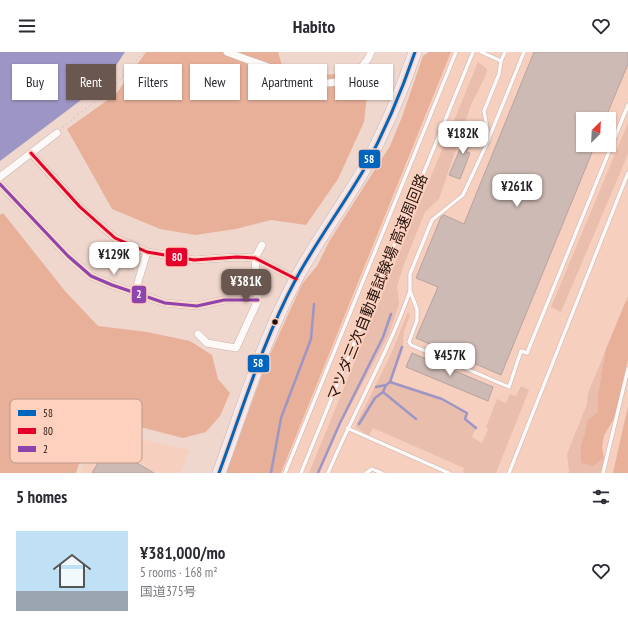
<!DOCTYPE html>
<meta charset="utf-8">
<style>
body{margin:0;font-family:"PT Sans Narrow","Noto Sans JP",sans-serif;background:#f7f7f7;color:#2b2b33;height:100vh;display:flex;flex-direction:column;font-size:15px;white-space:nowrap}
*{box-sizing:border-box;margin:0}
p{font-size:13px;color:#7c7c81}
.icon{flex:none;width:22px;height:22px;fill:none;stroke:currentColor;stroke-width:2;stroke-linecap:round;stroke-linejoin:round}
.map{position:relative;height:421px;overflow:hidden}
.panel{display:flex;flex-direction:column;background:#fff;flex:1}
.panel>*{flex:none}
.banner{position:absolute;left:12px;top:12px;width:400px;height:36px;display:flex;gap:8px}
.needle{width:26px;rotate:24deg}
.buttons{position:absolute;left:576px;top:60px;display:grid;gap:8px}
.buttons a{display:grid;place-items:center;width:40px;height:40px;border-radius:0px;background:#fff;box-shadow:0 1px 3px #0004;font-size:20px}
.price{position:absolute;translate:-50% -34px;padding:0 9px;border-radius:8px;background:#fff;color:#222;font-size:13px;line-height:26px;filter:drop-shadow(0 1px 2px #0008)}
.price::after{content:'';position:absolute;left:50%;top:24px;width:12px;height:9px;margin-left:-6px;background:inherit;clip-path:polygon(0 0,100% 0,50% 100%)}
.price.selected{background:#695750;color:#fff}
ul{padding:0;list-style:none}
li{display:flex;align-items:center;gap:12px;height:100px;padding:0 16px}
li+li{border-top:1px solid #e1e1e2}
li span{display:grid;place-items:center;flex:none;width:112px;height:80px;border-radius:0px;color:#555}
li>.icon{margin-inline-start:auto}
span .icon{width:48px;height:48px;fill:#fffc;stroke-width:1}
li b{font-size:17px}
h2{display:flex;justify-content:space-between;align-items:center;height:48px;padding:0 16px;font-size:17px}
.chip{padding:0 14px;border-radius:0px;background:#fff;box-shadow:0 1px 3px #0004;font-size:14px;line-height:36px}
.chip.selected{background:#695750;color:#fff}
header{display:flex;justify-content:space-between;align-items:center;height:52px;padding:0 16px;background:#fff;font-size:18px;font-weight:700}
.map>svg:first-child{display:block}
.built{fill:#f7cfbf;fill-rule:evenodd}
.green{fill:#eabead}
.forest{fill:#e8b099}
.water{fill:#9d96c5}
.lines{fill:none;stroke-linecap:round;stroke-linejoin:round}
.stream{stroke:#9d96c5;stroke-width:2.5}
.building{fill:#cebab5;stroke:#b6a39e}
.lane-casing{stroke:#c7b3ac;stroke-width:4.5}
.street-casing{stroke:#c7b3ac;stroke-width:8}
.highway-casing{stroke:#c4b8b3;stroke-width:14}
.path{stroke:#d5ceca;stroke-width:1.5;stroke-dasharray:2 3;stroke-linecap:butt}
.lane{stroke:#fdf9f8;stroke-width:3.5}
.street{stroke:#fdf9f8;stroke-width:7}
.highway{stroke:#f5e9ec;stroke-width:13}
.bus-1-casing{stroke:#fed1bf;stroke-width:6}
.bus-2-casing{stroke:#fed1bf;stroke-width:6}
.bus-3-casing{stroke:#fed1bf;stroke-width:6}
.bus-1{stroke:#0065bd;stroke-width:3}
.bus-2{stroke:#e4002b;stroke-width:3}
.bus-3{stroke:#8e44ad;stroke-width:3}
.bus-dot{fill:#21120c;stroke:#fed1bf;stroke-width:1.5}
.labels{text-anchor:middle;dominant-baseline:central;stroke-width:3;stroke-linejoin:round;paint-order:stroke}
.street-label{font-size:15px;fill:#21120c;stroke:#fed1bf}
.key{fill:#fed1bf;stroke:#bc9889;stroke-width:1}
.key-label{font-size:11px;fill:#21120c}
.line-badge{stroke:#fed1bf;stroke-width:1.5}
.badge-label{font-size:11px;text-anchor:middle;font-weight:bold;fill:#fff}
</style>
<header><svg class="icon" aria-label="menu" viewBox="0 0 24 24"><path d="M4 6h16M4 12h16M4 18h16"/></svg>Habito<svg class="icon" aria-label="heart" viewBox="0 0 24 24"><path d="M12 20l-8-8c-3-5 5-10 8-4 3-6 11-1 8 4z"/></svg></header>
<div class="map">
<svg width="628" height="421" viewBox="0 0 628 421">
<rect width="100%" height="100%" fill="#f0d7cd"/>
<g class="built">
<path d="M 429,0 L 628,0 L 628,421 L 226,421 L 267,309 L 302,232 L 317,214 L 330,188 L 390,94 L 402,65 L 423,4 ZM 583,67 L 609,67 L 609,93 L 583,93 Z"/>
<polygon points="93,376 189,398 181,421 81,421"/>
</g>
<g class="green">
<polygon points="478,10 487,17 485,25 471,53 439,147 425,160 403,215 397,234 399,252 389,282 333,386 319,421 309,421"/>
<polygon points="628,71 628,102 561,260 551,255"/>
<polygon points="628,244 628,307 612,370 604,383 601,394 604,406 602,421 569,421 567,402 587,352 588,341"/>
<polygon points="408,260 410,263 404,279 403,292 390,330 442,347 467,361 465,367 476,376 472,385 482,391 488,377 486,375 497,347 506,351 510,342 516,344 521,334 529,338 496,421 463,421 464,416 373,376 369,383 355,375 391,302"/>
</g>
<g class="forest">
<polygon points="146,0 278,0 285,23 317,23 359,21 369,26 364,70 338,127 306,173 271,168 236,177 195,183 160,177 112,157 67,77 116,42"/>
<polygon points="429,0 451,0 281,421 226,421 267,309 302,232 317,214 330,188 390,94 402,65 423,4"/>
<polygon points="3,161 65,239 98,274 147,280 190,289 212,303 218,327 230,341 220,364 206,380 183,386 105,366 85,364 80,379 83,399 76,421 0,421 0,163"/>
<polygon points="626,249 628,249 628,307 615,365 604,383 602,395 604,406 593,414 581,411 581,393 585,382 587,369 598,360 598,344 606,297"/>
<polygon points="628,354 628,421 613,421"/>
</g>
<polygon class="water" points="0,0 125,0 105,30 0,109"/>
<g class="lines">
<g class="stream">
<polyline points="390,330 402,295"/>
<polyline points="386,333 390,330 442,347 467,361 465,367 476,376"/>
<polyline points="376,335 386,333 383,340 416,367"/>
<polyline points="359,372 375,346 383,340"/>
<polyline points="271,421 281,366 311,287 314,252"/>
<polyline points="318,421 340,371 383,285 391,262"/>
</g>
</g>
<g class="building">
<polygon points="534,0 628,0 628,12 605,67 583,67 583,93 595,93 501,323 416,286 438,235 416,226 441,165 444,163 464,172"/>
<polygon points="470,74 477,78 466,100 470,101 460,127 449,123"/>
<polygon points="412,301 493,335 488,349 406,315"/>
<polygon points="108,394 154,421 92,421"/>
</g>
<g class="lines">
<g class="lane-casing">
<g id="lane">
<polyline points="481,0 501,9"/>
<polyline points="505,0 501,9 499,22 484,59 489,87 463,143 432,168 410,222 410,239 417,257 417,268 409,290 411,293 509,335 521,299 527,301 628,53"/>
<polyline points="489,86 524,0"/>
<polyline points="347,376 449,421"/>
<polyline points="285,421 456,0"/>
<polyline points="301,421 473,0"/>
<path d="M 328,421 C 354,359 388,302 410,239"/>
<polyline points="366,421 372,417 382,421"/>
<polyline points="509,421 628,121"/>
<polyline points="603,421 628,317"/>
</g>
</g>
<g class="street-casing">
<g id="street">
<path d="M 227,0 C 253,10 280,20 307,27 C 313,28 319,31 325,31 C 344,32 365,17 371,0"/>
<polyline points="31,101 80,155 115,186 147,200 194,208 237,205 255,206 296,227"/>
<polyline points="0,125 57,81"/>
<polyline points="0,132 68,204 91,224 112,233 165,251 197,254 224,248 258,248"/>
<polyline points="135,240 147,200"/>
<polyline points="198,282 207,291 236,296 258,248 255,206 262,193"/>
</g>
</g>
<g class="highway-casing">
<path id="highway" d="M 219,421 C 243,356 263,288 296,227 C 316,190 342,155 363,119 C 384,81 401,41 415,0"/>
</g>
<polyline class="path" points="62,76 114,34 144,0"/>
<use href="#lane" class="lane"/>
<use href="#street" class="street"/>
<use href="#highway" class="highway"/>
<g class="bus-1-casing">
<path id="bus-1" d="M 219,421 C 243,356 263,288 296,227 C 316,190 342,155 363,119 C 384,81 401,41 415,0"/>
</g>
<g class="bus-2-casing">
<polyline id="bus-2" points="31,101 80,155 115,186 147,200 194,208 237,205 255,206 296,227"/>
</g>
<g class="bus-3-casing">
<polyline id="bus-3" points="0,132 68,204 91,224 112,233 165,251 197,254 224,248 258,248"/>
</g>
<use href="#bus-1" class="bus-1"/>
<use href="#bus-2" class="bus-2"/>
<use href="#bus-3" class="bus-3"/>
</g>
<circle class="bus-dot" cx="275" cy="270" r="3.5"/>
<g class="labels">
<g class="street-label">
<text transform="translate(377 235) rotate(-68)">マツダ三次自動車試験場 高速周回路</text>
</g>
</g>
<rect x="10" y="347" width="132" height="64" rx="6" class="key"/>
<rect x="18" y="358" width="18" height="6" fill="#0065bd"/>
<rect x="18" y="376" width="18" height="6" fill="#e4002b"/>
<rect x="18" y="394" width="18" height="6" fill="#8e44ad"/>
<g class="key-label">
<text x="43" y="365">58</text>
<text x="43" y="383">80</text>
<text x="43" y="401">2</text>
</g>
<g class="line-badge">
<rect x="358" y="97" width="23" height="20" rx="4" fill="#0065bd"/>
<rect x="165" y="195" width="23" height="20" rx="4" fill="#e4002b"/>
<rect x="131" y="233" width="16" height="19" rx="4" fill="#8e44ad"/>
<rect x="247" y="302" width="23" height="19" rx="4" fill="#0065bd"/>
</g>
<g class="badge-label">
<text x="369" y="111">58</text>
<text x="177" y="209">80</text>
<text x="139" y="246">2</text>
<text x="258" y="315">58</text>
</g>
</svg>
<div class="buttons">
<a><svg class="needle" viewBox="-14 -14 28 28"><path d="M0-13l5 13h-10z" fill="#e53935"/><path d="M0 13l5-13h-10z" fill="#7c7c81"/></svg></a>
</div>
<b class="price" style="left:463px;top:103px">¥182K</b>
<b class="price" style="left:517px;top:156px">¥261K</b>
<b class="price" style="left:114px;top:224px">¥129K</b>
<b class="price selected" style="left:246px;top:251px">¥381K</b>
<b class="price" style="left:450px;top:325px">¥457K</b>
<div class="banner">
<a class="chip">Buy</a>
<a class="chip selected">Rent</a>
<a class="chip">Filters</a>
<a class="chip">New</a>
<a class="chip">Apartment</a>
<a class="chip">House</a>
</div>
</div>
<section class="panel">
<h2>5 homes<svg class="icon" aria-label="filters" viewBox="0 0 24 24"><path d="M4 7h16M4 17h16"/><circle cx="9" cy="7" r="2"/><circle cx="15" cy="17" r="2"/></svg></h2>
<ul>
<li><span style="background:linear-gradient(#bfe0f5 75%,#9aa5b1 0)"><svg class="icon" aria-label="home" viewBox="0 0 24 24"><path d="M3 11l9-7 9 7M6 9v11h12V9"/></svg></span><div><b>¥381,000/mo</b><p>5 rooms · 168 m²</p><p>国道375号</p></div><svg class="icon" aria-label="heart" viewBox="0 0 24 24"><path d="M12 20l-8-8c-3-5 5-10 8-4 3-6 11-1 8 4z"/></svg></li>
</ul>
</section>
